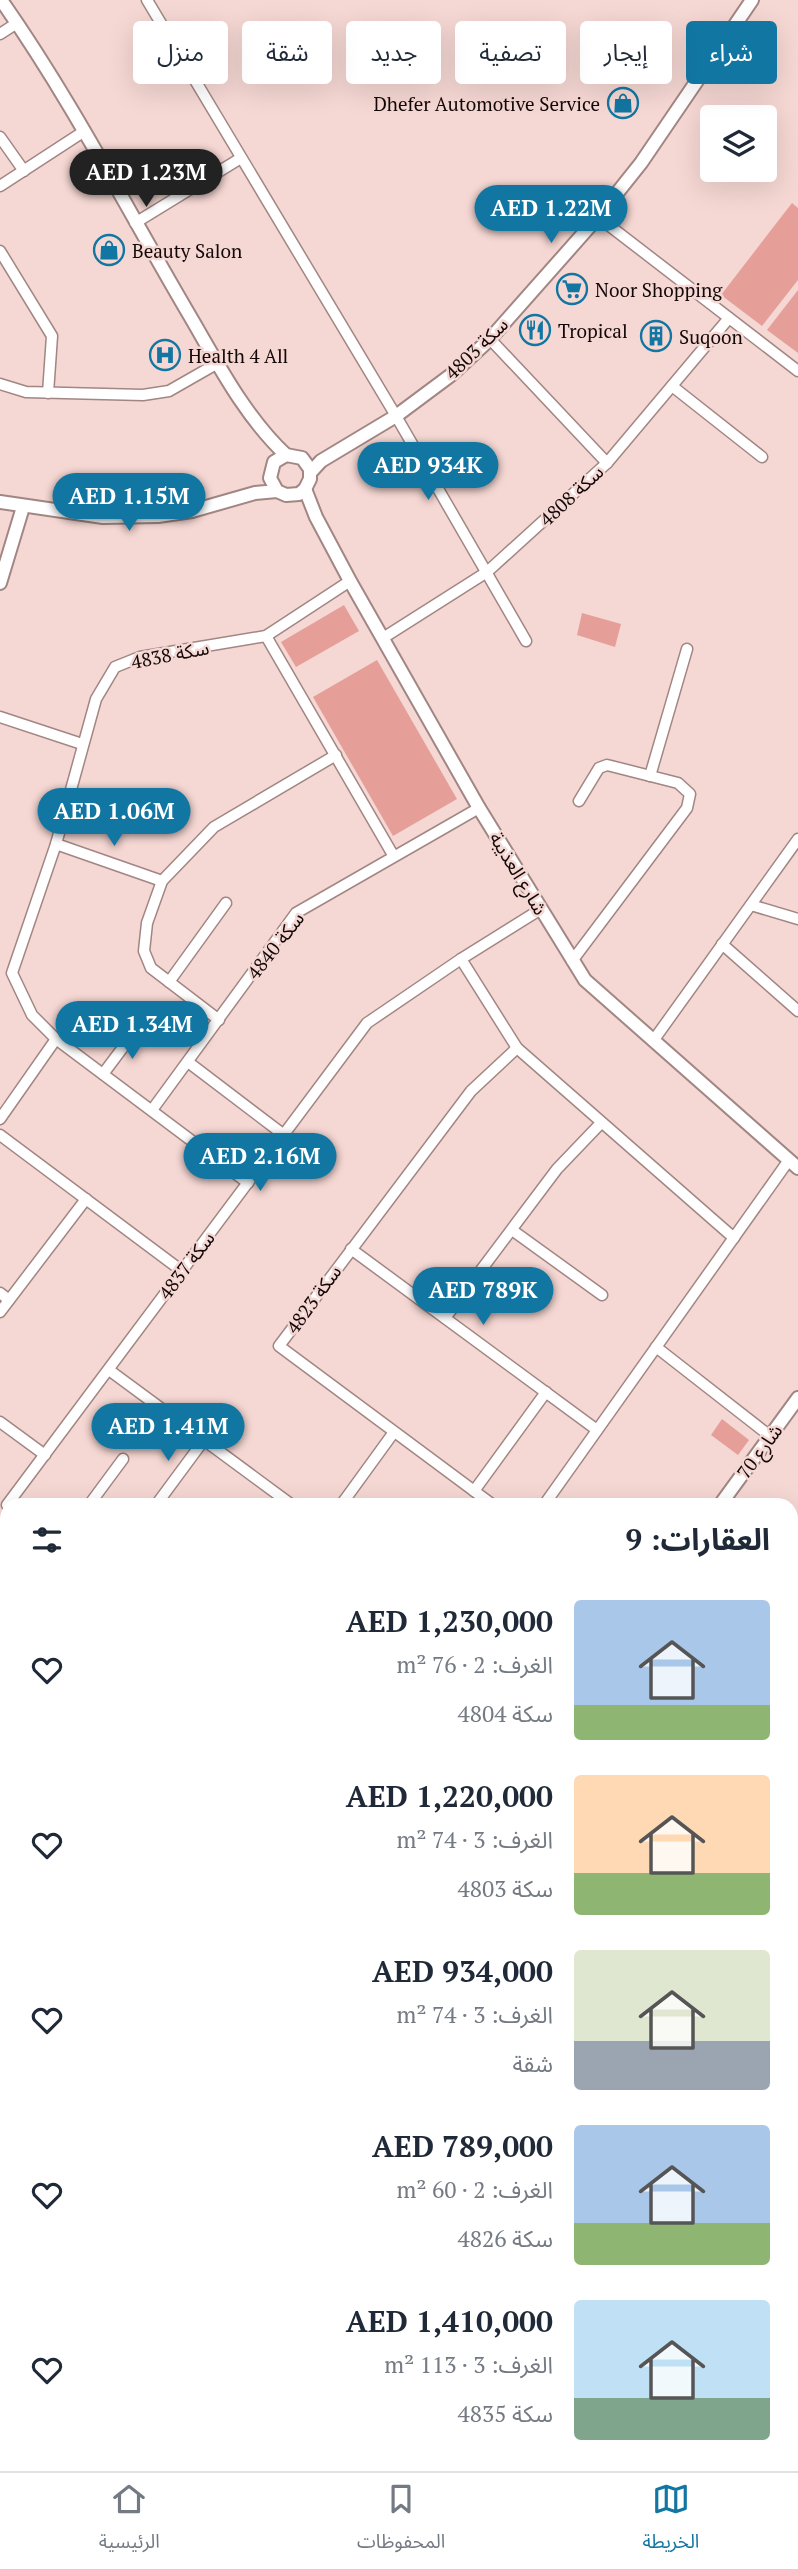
<!DOCTYPE html>
<html lang="ar">
<meta charset="utf-8">
<style>
body{margin:0;font-family:"PT Serif","Noto Sans Arabic",serif;background:#f6f6f7;color:#1f2937;direction:rtl;height:100vh;display:flex;flex-direction:column;font-size:26px;white-space:nowrap}
*{box-sizing:border-box;margin:0}
p{font-size:23px;color:#747a83}
.icon{flex:none;width:38px;height:38px;fill:none;stroke:currentColor;stroke-width:2;stroke-linecap:round;stroke-linejoin:round}
.map{position:relative;flex:1;overflow:hidden;direction:ltr}
.drawer{position:absolute;left:0px;top:1498px;width:798px;height:973px;display:flex;flex-direction:column;background:#fff;border-radius:21px 21px 0 0;box-shadow:0 7px 28px #0002;direction:rtl}
.drawer>*{flex:none}
.top-card{position:absolute;left:21px;top:21px;width:756px;height:63px;direction:rtl;display:flex;gap:14px}
.fabs{position:absolute;left:700px;top:105px;display:grid;gap:14px}
.fabs a{display:grid;place-items:center;width:77px;height:77px;border-radius:7px;background:#fff;box-shadow:0 7px 28px #0002;font-size:35px}
.price{position:absolute;translate:-50% -60px;padding:0 16px;border-radius:24px;background:#1276a2;color:#fff;font-size:23px;line-height:46px;filter:drop-shadow(0 2px 4px #0008)}
.price::after{content:'';position:absolute;left:50%;top:42px;width:21px;height:16px;margin-left:-10px;background:inherit;clip-path:polygon(0 0,100% 0,50% 100%)}
.price.selected{background:#222;color:#fff}
ul{padding:0;list-style:none}
li{display:flex;align-items:center;gap:21px;height:175px;padding:0 28px}
li span{display:grid;place-items:center;flex:none;width:196px;height:140px;border-radius:7px;color:#555}
li>.icon{margin-inline-start:auto}
span .icon{width:84px;height:84px;fill:#fffc;stroke-width:1}
li b{font-size:30px}
h2{display:flex;justify-content:space-between;align-items:center;height:84px;padding:0 28px;font-size:30px}
.tag{padding:0 24px;border-radius:7px;background:#fff;box-shadow:0 7px 28px #0002;font-size:24px;line-height:63px}
.tag.selected{background:#1276a2;color:#fff}
.dock{display:flex;justify-content:space-around;align-items:center;height:98px;border-top:2px solid #e0e1e3;background:#fff;font-size:19px;color:#747a83}
.dock a{display:grid;justify-items:center;gap:4px}
.dock .selected{color:#1276a2}
.map>svg:first-child{display:block}
.green{fill:#e69f98}
.water{fill:#53bff8}
.lines{fill:none;stroke-linecap:round;stroke-linejoin:round}
.minor-casing{stroke:#a28683;stroke-width:13}
.tertiary-casing{stroke:#a28683;stroke-width:16}
.primary-casing{stroke:#a28683;stroke-width:19}
.minor{stroke:#fff;stroke-width:10}
.tertiary{stroke:#fff;stroke-width:12}
.primary{stroke:#fff;stroke-width:16}
.labels{text-anchor:middle;dominant-baseline:central;stroke-width:5;stroke-linejoin:round;paint-order:stroke}
.poi-label{font-size:19px;fill:#120808;stroke:#f5d7d3;text-anchor:start}
.street-label{font-size:19px;fill:#120808;stroke:#f5d7d3}
</style>
<div class="map">
<svg width="798" height="2471" viewBox="0 0 798 2471">
<rect width="100%" height="100%" fill="#f5d7d3"/>
<g class="green">
<polygon points="792,203 798,208 798,280 762,326 721,295"/>
<polygon points="798,290 798,353 767,330"/>
<polygon points="344,605 359,631 296,667 281,642"/>
<polygon points="582,613 621,624 615,647 577,635"/>
<polygon points="377,660 457,799 393,836 313,697"/>
<polygon points="722,1419 749,1440 738,1455 711,1435"/>
<polygon points="0,1950 7,1955 7,1999 0,2009"/>
<polygon points="791,2041 798,2047 798,2145 791,2140"/>
<polygon points="419,2464 695,2464 705,2471 429,2471"/>
</g>
<polygon class="water" points="0,2243 7,2247 7,2464 328,2464 338,2471 0,2471"/>
<g class="lines">
<g class="minor-casing">
<g id="minor">
<polyline points="147,0 396,416 526,641"/>
<polyline points="0,34 17,23"/>
<polyline points="0,137 24,171"/>
<polyline points="0,186 83,132"/>
<polyline points="598,217 798,371"/>
<polyline points="135,223 241,158"/>
<polyline points="0,251 52,336 48,393"/>
<polyline points="490,339 607,463"/>
<polyline points="0,384 26,392 143,395 169,391 218,363"/>
<polyline points="672,386 762,457"/>
<polyline points="266,636 393,855"/>
<polyline points="383,638 487,572 607,463 729,318"/>
<polyline points="0,717 82,744"/>
<polyline points="650,776 687,649"/>
<polyline points="56,844 162,881"/>
<polyline points="751,905 798,919"/>
<polyline points="722,944 798,1011"/>
<polyline points="461,959 517,1048 734,1238"/>
<polyline points="572,961 687,808 690,794 678,783 607,765 599,768 579,801"/>
<polyline points="169,982 226,903"/>
<polyline points="219,1020 151,968 144,951 147,923 162,881 214,827 336,755"/>
<polyline points="653,1041 798,839"/>
<polyline points="188,1062 284,1135"/>
<polyline points="103,1074 136,1030"/>
<polyline points="152,1110 296,913 479,808"/>
<polyline points="0,1119 56,1039"/>
<polyline points="0,1135 182,1271"/>
<polyline points="248,1183 56,1039 32,1015 12,973 56,844 96,699 115,667 140,657 266,636 350,581"/>
<polyline points="512,1230 602,1295"/>
<polyline points="351,1249 597,1430"/>
<polyline points="0,1293 9,1300"/>
<polyline points="0,1312 86,1199"/>
<polyline points="445,1318 557,1169 601,1123"/>
<polyline points="656,1347 770,1436"/>
<polyline points="109,1370 292,1505"/>
<polyline points="0,1422 45,1455"/>
<polyline points="474,1491 546,1392"/>
<polyline points="7,1505 367,1023 461,959 541,909"/>
<polyline points="89,1505 123,1459"/>
<polyline points="156,1505 204,1440"/>
<polyline points="341,1505 394,1432"/>
<polyline points="493,1505 279,1346 471,1091 517,1048"/>
<polyline points="544,1505 789,1160"/>
<polyline points="791,1549 798,1554"/>
<polyline points="791,1696 798,1701"/>
<polyline points="0,1733 7,1736"/>
<polyline points="791,1743 798,1733"/>
<polyline points="0,1805 7,1810"/>
<polyline points="791,1937 798,1928"/>
<polyline points="791,2301 798,2306"/>
</g>
</g>
<g class="tertiary-casing">
<g id="tertiary">
<path d="M 1,0 C 70,98 126,207 187,311 C 216,360 244,416 286,455"/>
<polyline points="310,473 321,461 396,416 451,375 490,339 598,217 641,163 752,0"/>
<polyline points="305,489 316,517 350,581 479,808 585,980 798,1168"/>
<polyline points="0,502 103,517 158,516 192,511 255,493 277,491 286,495 299,494 305,489 310,479 310,469 302,458 286,455 274,462 270,478 277,491"/>
<polyline points="0,583 23,507"/>
<polyline points="720,1505 798,1398"/>
<polyline points="0,1921 7,1927"/>
<polyline points="791,2422 798,2413"/>
<polyline points="723,2464 732,2471"/>
<polyline points="755,2471 760,2464"/>
</g>
</g>
<g class="primary-casing">
<g id="primary">
<polyline points="0,1582 7,1587"/>
<polyline points="0,1604 7,1609"/>
<polyline points="791,2173 798,2178"/>
<polyline points="791,2194 798,2199"/>
</g>
</g>
<use href="#minor" class="minor"/>
<use href="#tertiary" class="tertiary"/>
<use href="#primary" class="primary"/>
</g>
<defs>
<g id="shop-ring" transform="scale(1.575)"><circle r="9.5" fill="#f5d7d3" stroke="#1276a2" stroke-width="1.5"/><path d="M-5-2.5h2.3a2.7 3.5 0 0 1 5.4 0H5L5.5 6h-11ZM-1.5-2.5h3a1.5 2.3 0 0 0-3 0Z" fill="#1276a2"/></g>
<g id="supermarket-ring" transform="scale(1.575)"><circle r="9.5" fill="#f5d7d3" stroke="#1276a2" stroke-width="1.5"/><path d="M-6-5.5h2.5l.6 2H6L4.5 2H-2.5L-4.4-4H-6ZM-1.5 3.2a1.3 1.3 0 1 0 .1 0ZM3 3.2a1.3 1.3 0 1 0 .1 0Z" fill="#1276a2"/></g>
<g id="restaurant-ring" transform="scale(1.575)"><circle r="9.5" fill="#f5d7d3" stroke="#1276a2" stroke-width="1.5"/><path d="M-5-6h1v4h1v-4h1v4h1v-4h1v5L-1.5 .5V6h-2V.5L-5-1ZM5-6V6H3V1.5H1.5Q1.5-4 5-6Z" fill="#1276a2"/></g>
<g id="building-ring" transform="scale(1.575)"><circle r="9.5" fill="#f5d7d3" stroke="#1276a2" stroke-width="1.5"/><path d="M-4-6H4V6H1V3H-1V6H-4ZM-2.5-4.3h1.7v1.8h-1.7ZM.8-4.3h1.7v1.8H.8ZM-2.5-1h1.7V.8h-1.7ZM.8-1h1.7V.8H.8Z" fill="#1276a2"/></g>
<g id="hospital-ring" transform="scale(1.575)"><circle r="9.5" fill="#f5d7d3" stroke="#1276a2" stroke-width="1.5"/><path d="M-5-5h3v3.5h4V-5h3V5h-3V1.5h-4V5h-3Z" fill="#1276a2"/></g>
</defs>
<g fill-rule="evenodd">
<use href="#shop-ring" x="623" y="103"/>
<use href="#shop-ring" x="109" y="250"/>
<use href="#supermarket-ring" x="572" y="289"/>
<use href="#restaurant-ring" x="535" y="330"/>
<use href="#building-ring" x="656" y="336"/>
<use href="#hospital-ring" x="165" y="355"/>
</g>
<g class="labels">
<g class="poi-label">
<text x="600" y="103" text-anchor="end">Dhefer Automotive Service</text>
<text x="132" y="250">Beauty Salon</text>
<text x="595" y="289">Noor Shopping</text>
<text x="558" y="330">Tropical</text>
<text x="679" y="336">Suqoon</text>
<text x="188" y="355">Health 4 All</text>
</g>
<g class="street-label">
<text transform="translate(476 348) rotate(-44)">سكة 4803</text>
<text transform="translate(571 495) rotate(-43)">سكة 4808</text>
<text transform="translate(170 654) rotate(-11)">سكة 4838</text>
<text transform="translate(519 873) rotate(59)">شارع العذيبة</text>
<text transform="translate(275 945) rotate(-52)">سكة 4840</text>
<text transform="translate(186 1265) rotate(-53)">سكة 4837</text>
<text transform="translate(313 1299) rotate(-54)">سكة 4823</text>
<text transform="translate(759 1451) rotate(-54)">شارع 70</text>
</g>
</g>
</svg>
<div class="fabs">
<a><svg class="icon" aria-label="layers" viewBox="0 0 24 24"><path d="M12 4l9 5-9 5-9-5zM3 14l9 5 9-5"/></svg></a>
</div>
<b class="price selected" style="left:146px;top:209px">AED 1.23M</b>
<b class="price" style="left:551px;top:245px">AED 1.22M</b>
<b class="price" style="left:428px;top:502px">AED 934K</b>
<b class="price" style="left:129px;top:533px">AED 1.15M</b>
<b class="price" style="left:114px;top:848px">AED 1.06M</b>
<b class="price" style="left:132px;top:1061px">AED 1.34M</b>
<b class="price" style="left:260px;top:1193px">AED 2.16M</b>
<b class="price" style="left:483px;top:1327px">AED 789K</b>
<b class="price" style="left:168px;top:1463px">AED 1.41M</b>
<div class="top-card">
<a class="tag selected">شراء</a>
<a class="tag">إيجار</a>
<a class="tag">تصفية</a>
<a class="tag">جديد</a>
<a class="tag">شقة</a>
<a class="tag">منزل</a>
</div>
<section class="drawer">
<h2>العقارات: 9<svg class="icon" aria-label="filters" viewBox="0 0 24 24"><path d="M4 7h16M4 17h16"/><circle cx="9" cy="7" r="2"/><circle cx="15" cy="17" r="2"/></svg></h2>
<ul>
<li><span style="background:linear-gradient(#a9c7e8 75%,#8fb573 0)"><svg class="icon" aria-label="home" viewBox="0 0 24 24"><path d="M3 11l9-7 9 7M6 9v11h12V9"/></svg></span><div><b>AED 1,230,000</b><p>الغرف: 2 · 76 m²</p><p>سكة 4804</p></div><svg class="icon" aria-label="heart" viewBox="0 0 24 24"><path d="M12 20l-8-8c-3-5 5-10 8-4 3-6 11-1 8 4z"/></svg></li>
<li><span style="background:linear-gradient(#ffd9b3 70%,#8fb573 0)"><svg class="icon" aria-label="home" viewBox="0 0 24 24"><path d="M3 11l9-7 9 7M6 9v11h12V9"/></svg></span><div><b>AED 1,220,000</b><p>الغرف: 3 · 74 m²</p><p>سكة 4803</p></div><svg class="icon" aria-label="heart" viewBox="0 0 24 24"><path d="M12 20l-8-8c-3-5 5-10 8-4 3-6 11-1 8 4z"/></svg></li>
<li><span style="background:linear-gradient(#dfe7d0 65%,#9aa5b1 0)"><svg class="icon" aria-label="home" viewBox="0 0 24 24"><path d="M3 11l9-7 9 7M6 9v11h12V9"/></svg></span><div><b>AED 934,000</b><p>الغرف: 3 · 74 m²</p><p>شقة</p></div><svg class="icon" aria-label="heart" viewBox="0 0 24 24"><path d="M12 20l-8-8c-3-5 5-10 8-4 3-6 11-1 8 4z"/></svg></li>
<li><span style="background:linear-gradient(#a9c7e8 70%,#8fb573 0)"><svg class="icon" aria-label="home" viewBox="0 0 24 24"><path d="M3 11l9-7 9 7M6 9v11h12V9"/></svg></span><div><b>AED 789,000</b><p>الغرف: 2 · 60 m²</p><p>سكة 4826</p></div><svg class="icon" aria-label="heart" viewBox="0 0 24 24"><path d="M12 20l-8-8c-3-5 5-10 8-4 3-6 11-1 8 4z"/></svg></li>
<li><span style="background:linear-gradient(#bfe0f5 70%,#7fa58c 0)"><svg class="icon" aria-label="home" viewBox="0 0 24 24"><path d="M3 11l9-7 9 7M6 9v11h12V9"/></svg></span><div><b>AED 1,410,000</b><p>الغرف: 3 · 113 m²</p><p>سكة 4835</p></div><svg class="icon" aria-label="heart" viewBox="0 0 24 24"><path d="M12 20l-8-8c-3-5 5-10 8-4 3-6 11-1 8 4z"/></svg></li>
</ul>
</section>
</div>
<nav class="dock">
<a class="selected"><svg class="icon" aria-label="map" viewBox="0 0 24 24"><path d="M3 6l6-2 6 2 6-2v14l-6 2-6-2-6 2zM9 4v14M15 6v14"/></svg>الخريطة</a>
<a><svg class="icon" aria-label="saved" viewBox="0 0 24 24"><path d="M7 4h10v16l-5-4-5 4z"/></svg>المحفوظات</a>
<a><svg class="icon" aria-label="home" viewBox="0 0 24 24"><path d="M3 11l9-7 9 7M6 9v11h12V9"/></svg>الرئيسية</a>
</nav>
